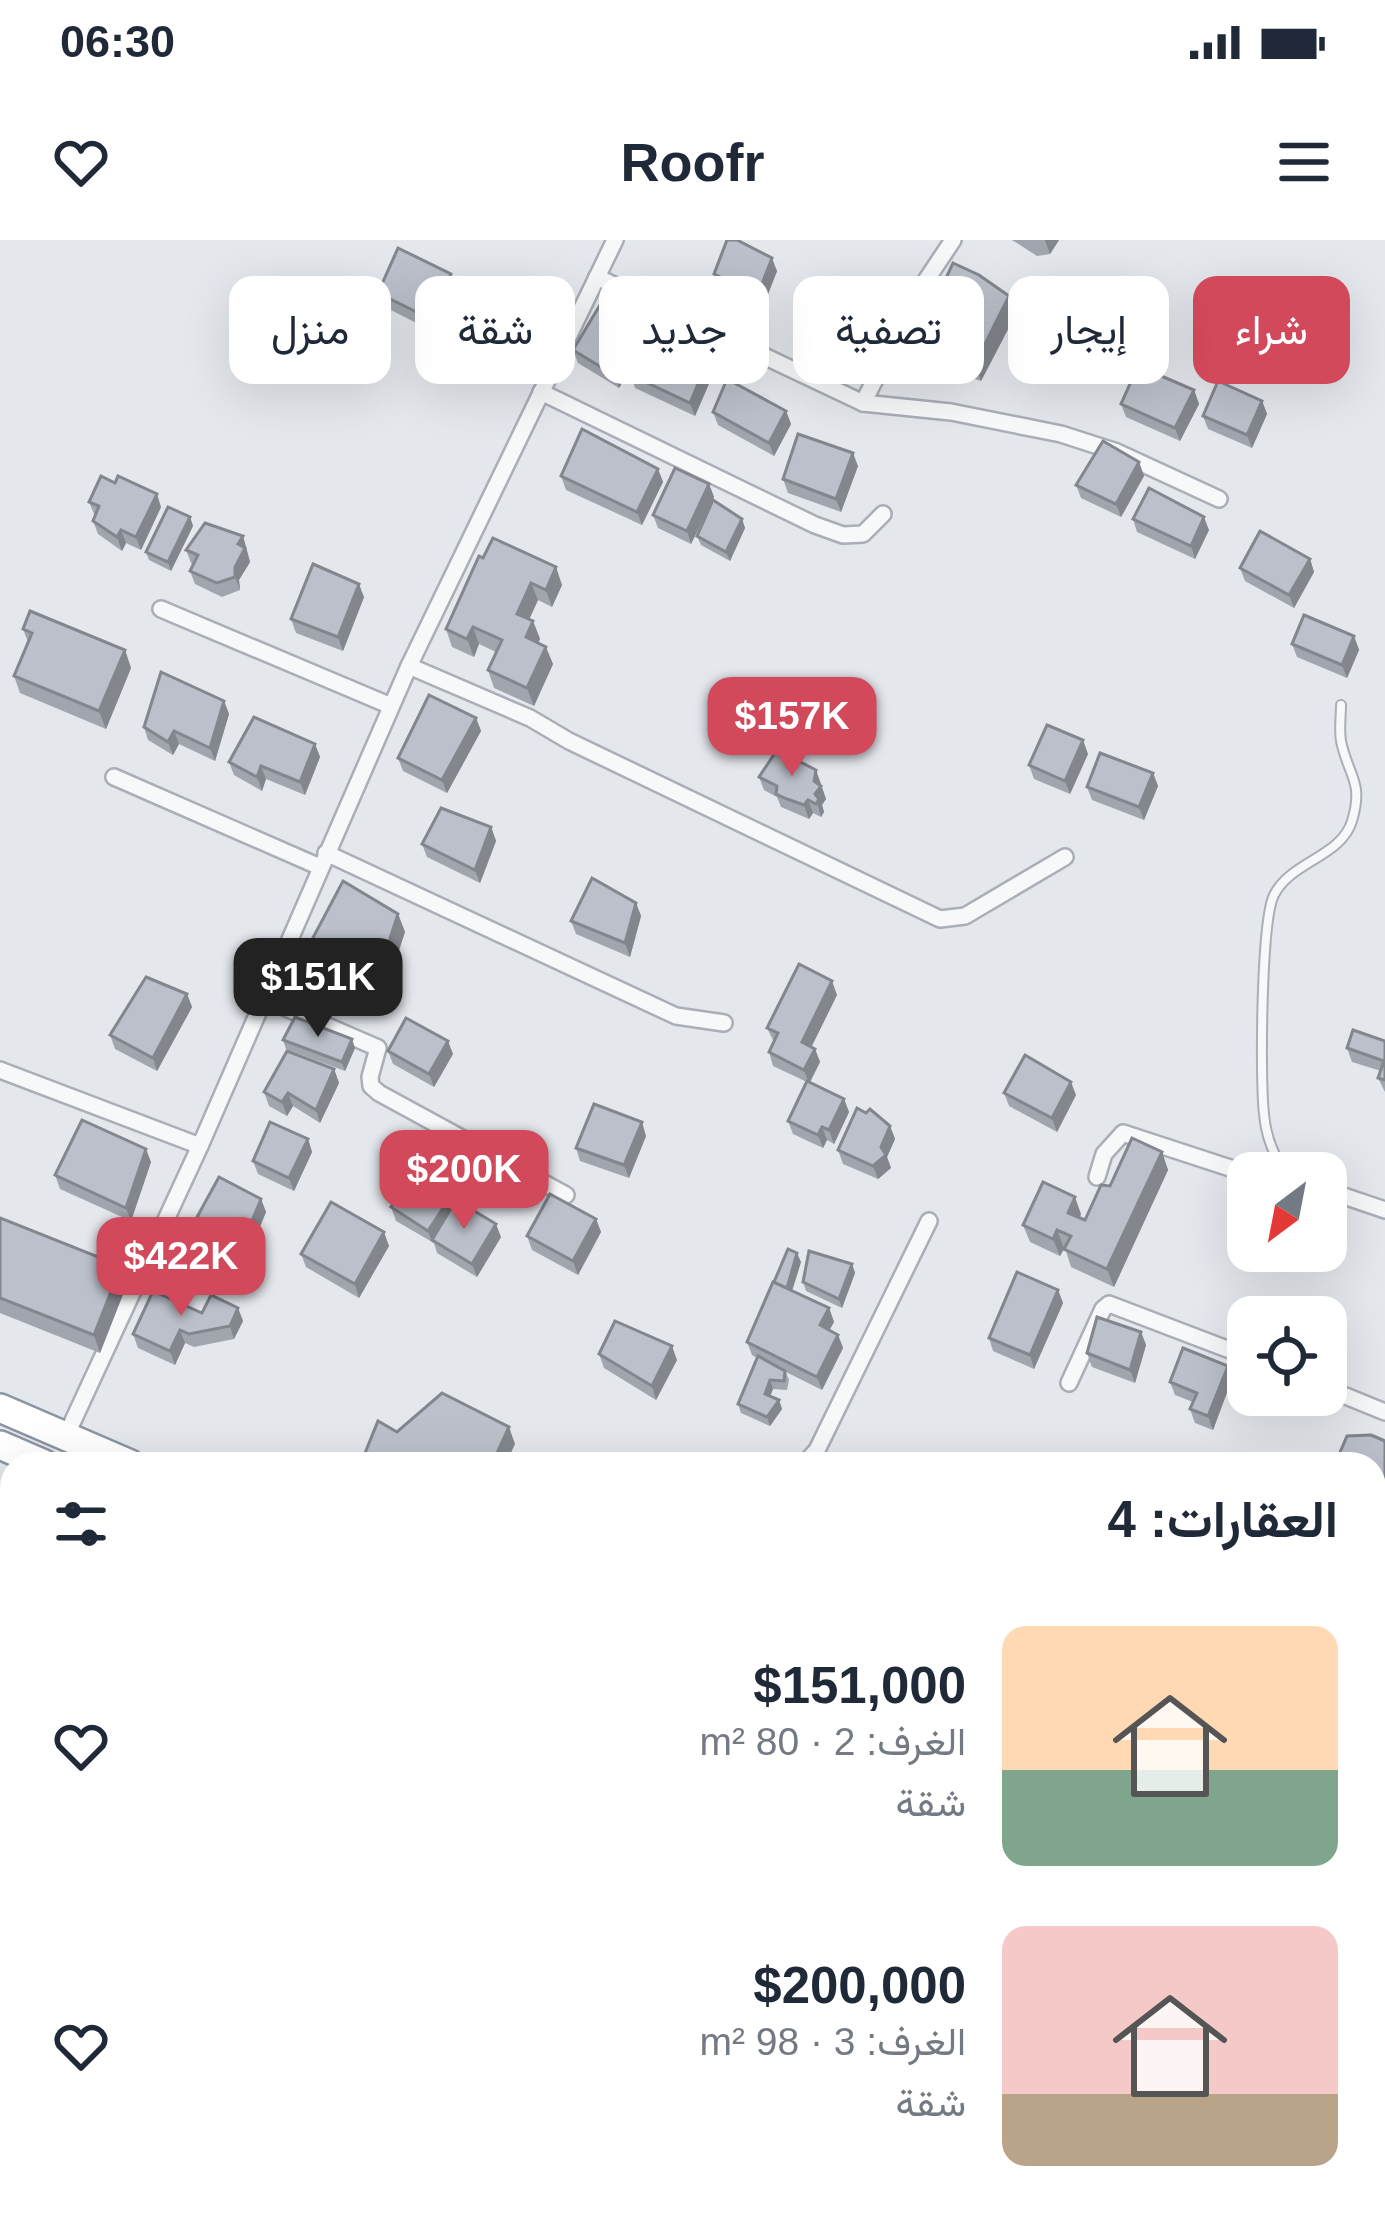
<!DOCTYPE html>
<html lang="ar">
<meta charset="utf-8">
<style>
body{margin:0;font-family:Helvetica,Vazirmatn,sans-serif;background:#f2f2f3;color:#1f2937;direction:rtl;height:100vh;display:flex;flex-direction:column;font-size:45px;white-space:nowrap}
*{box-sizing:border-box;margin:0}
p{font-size:39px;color:#747a83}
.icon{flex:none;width:66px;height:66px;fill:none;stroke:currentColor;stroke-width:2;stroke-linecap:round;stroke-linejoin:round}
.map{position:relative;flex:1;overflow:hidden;direction:ltr}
.drawer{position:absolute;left:0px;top:1212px;width:1386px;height:768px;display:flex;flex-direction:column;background:#fff;border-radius:36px 36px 0 0;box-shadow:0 12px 48px #0002;direction:rtl}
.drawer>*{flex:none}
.hud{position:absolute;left:36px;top:36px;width:1314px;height:108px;direction:rtl;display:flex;gap:24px}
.needle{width:78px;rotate:212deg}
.tools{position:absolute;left:1227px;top:912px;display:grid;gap:24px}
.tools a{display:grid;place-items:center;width:120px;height:120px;border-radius:24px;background:#fff;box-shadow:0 12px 48px #0002;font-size:60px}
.price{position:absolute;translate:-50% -102px;padding:0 27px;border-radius:24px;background:#d1495b;color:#fff;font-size:39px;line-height:78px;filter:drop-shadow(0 3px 6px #0008)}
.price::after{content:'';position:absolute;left:50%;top:72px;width:36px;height:27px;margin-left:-18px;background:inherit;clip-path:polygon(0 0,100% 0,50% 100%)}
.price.active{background:#222;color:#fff}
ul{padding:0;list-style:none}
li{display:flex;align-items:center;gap:36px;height:300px;padding:0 48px}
li span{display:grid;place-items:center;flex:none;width:336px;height:240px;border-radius:24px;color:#555}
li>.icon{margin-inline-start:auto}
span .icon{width:144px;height:144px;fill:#fffc;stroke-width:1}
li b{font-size:51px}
h2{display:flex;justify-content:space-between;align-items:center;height:144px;padding:0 48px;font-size:51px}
.pill{padding:0 42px;border-radius:24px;background:#fff;box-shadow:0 12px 48px #0002;font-size:42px;line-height:108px}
.pill.active{background:#d1495b;color:#fff}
.status{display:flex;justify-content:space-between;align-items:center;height:84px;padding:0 60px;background:#fff;direction:ltr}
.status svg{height:33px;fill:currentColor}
header{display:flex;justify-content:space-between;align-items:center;height:156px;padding:0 48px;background:#fff;font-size:54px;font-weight:800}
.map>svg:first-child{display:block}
.pitch{fill:#c9d6c5}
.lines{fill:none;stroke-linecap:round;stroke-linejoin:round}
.lane-casing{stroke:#a9aeb7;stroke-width:12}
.street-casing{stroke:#a9aeb7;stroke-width:20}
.highway-casing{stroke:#8b94a3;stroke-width:32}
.lane{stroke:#f7f8fa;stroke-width:8}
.street{stroke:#f7f8fa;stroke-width:15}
.highway{stroke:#fff;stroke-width:27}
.wall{fill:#a1a5ae}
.shaded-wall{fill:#83868d}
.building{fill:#bbc0ca;stroke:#83868d;stroke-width:3}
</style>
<div class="status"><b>06:30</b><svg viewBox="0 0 49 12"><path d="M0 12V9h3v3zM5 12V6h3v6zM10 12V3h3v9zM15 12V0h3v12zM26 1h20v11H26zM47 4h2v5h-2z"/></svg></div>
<header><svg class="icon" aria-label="menu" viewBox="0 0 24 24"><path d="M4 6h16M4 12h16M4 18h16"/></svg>Roofr<svg class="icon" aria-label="heart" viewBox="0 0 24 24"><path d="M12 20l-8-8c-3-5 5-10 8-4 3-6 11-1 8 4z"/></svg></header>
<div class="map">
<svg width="1385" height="1980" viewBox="0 0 1385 1980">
<rect width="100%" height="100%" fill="#e4e7ec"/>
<polygon class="pitch" points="361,1968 685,1968 679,1980 355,1980"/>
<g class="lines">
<g class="lane-casing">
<path id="lane" d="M 1287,933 C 1273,916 1266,897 1264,874 C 1260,840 1261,681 1274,655 C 1291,621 1341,617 1352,581 C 1364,541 1348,536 1341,501 C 1339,490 1341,476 1341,465"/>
</g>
<g class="street-casing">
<g id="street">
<polyline points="597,37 863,163 951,172 1061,194 1117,212 1219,259"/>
<polyline points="541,152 815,285 843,295 863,294 883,274"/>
<polyline points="863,163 923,45 953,0"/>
<polyline points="161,369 391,466"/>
<polyline points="409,426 530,478 569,501 940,679 965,676 1065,617"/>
<polyline points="114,537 320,627"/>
<polyline points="326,613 676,776 724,783"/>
<polyline points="263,758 378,808 370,837 371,846 379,853 566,955"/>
<polyline points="0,830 200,906"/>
<polyline points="1097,937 1104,914 1123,893 1230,928 1257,933"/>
<polyline points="1326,950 1385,970"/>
<polyline points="1069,1143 1103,1069 1109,1064 1248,1117"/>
<polyline points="1326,1148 1385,1172"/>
<polyline points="66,1196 200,906 409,426 615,0"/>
<polyline points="804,1224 817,1210 929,981"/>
<polyline points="0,1397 12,1369"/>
<polyline points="864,1968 881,1980"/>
<polyline points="1324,1980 1329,1968"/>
</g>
</g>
<g class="highway-casing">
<g id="highway">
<polyline points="0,1168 130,1224"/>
<polyline points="0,1205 44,1224"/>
<polyline points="1374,1770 1385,1775"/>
<polyline points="1374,1824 1385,1829"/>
</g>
</g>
<use href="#lane" class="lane"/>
<use href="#street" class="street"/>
<use href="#highway" class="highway"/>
</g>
<g class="wall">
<polygon points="1012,0 1059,0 1050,14 1037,16"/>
<polygon points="777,31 763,67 719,47 714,34"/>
<polygon points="451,34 456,47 436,93 383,66 378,53"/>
<polygon points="1016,74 981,141 921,122 915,104"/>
<polygon points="649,98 646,104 706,125 711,139 695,176 635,148 631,135 634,123 619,148 578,123 573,110"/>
<polygon points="1194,150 1199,164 1180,201 1126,177 1121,164"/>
<polygon points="1262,161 1267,174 1252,208 1208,189 1203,176"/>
<polygon points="786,171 791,184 774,216 718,185 713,172"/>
<polygon points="1139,222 1144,236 1121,277 1081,258 1076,245"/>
<polygon points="858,226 841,272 788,253 783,239"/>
<polygon points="658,229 663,242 642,285 566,250 561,236"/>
<polygon points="709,244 714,257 691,304 658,288 653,275"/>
<polygon points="89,262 161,267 141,310 126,303 122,311 98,294 93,281 95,276"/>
<polygon points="190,277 193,286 171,331 149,320 146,312"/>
<polygon points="742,279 745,288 730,321 701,305 697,296"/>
<polygon points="1133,279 1209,290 1195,319 1137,292"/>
<polygon points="243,296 250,322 239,340 240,350 222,357 195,344 190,331 193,325 191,323 186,310"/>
<polygon points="483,318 562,345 552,367 538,360 529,379 533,381 540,399 538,403 553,424 534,466 494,448 488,430 496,412 479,404 474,417 452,407 446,389"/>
<polygon points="1310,319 1314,332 1294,368 1245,341 1240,328"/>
<polygon points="364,357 343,411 296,393 291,379"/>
<polygon points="23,389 125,410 131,428 106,489 20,453 14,436 28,402"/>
<polygon points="1354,396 1359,410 1347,438 1297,417 1292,404"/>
<polygon points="224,461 229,474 215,521 179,504 173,515 148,500 144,487"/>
<polygon points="476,478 481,491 447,553 403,531 398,518"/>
<polygon points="315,504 320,517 305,555 266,539 262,551 234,535 229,522"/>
<polygon points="1088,514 1070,554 1034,539 1029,525"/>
<polygon points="816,530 826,559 822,565 824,572 821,577 813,573 809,579 781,567 777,557 764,550 759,537"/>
<polygon points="1153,533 1158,546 1144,580 1092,560 1087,547"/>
<polygon points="491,587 496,601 480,643 427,617 422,604"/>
<polygon points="636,663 641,676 630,717 576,694 571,681"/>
<polygon points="398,674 405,692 383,758 314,726 307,709"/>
<polygon points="187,754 192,767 157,831 115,809 110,795"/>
<polygon points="837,755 811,807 815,809 820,822 810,843 844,859 849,872 834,904 827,900 823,908 793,894 788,881 807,842 773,826 769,812 774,802 767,788"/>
<polygon points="283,800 355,808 345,831 286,809"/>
<polygon points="1385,801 1385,852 1378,838 1381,831 1352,822 1347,808"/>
<polygon points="388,811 453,814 434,847 393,824"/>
<polygon points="334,829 339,843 320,883 293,866 287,876 269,866 264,852"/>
<polygon points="1004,853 1076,855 1057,892 1009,866"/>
<polygon points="890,886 895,899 887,917 891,928 878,939 843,924 838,910"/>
<polygon points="646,896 629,938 580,921 576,908"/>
<polygon points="308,899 312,912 294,951 258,934 253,921"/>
<polygon points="1162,912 1168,930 1114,1047 1071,1027 1065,1008 1060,1016 1030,1002 1023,985 1081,974 1080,978 1085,980 1110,946"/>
<polygon points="151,922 131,981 60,949 55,935"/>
<polygon points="261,959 266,972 250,1011 202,990 197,977"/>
<polygon points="453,965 501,997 477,1037 437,1013 434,1003 396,981 391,967"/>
<polygon points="0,978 121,1026 127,1044 100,1113 0,1073"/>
<polygon points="596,979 601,992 578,1035 532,1010 527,996"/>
<polygon points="389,1006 359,1058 306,1027 301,1014"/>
<polygon points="801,1022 792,1051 829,1068 834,1082 829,1090 838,1095 843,1108 822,1150 786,1132 789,1140 787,1150 773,1149 770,1156 779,1160 782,1169 770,1186 741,1173 738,1164 757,1118 752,1115 747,1102"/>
<polygon points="852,1024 855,1033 842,1068 806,1051 803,1042"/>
<polygon points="1058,1050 1063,1063 1034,1129 993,1111 989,1098"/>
<polygon points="238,1068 243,1081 234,1099 194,1107 185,1103 175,1125 138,1108 133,1094 202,1073"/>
<polygon points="1141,1092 1146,1105 1135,1143 1092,1127 1087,1113"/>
<polygon points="599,1114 677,1120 656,1160 604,1128"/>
<polygon points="1228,1126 1232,1139 1213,1190 1195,1183 1190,1169 1193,1162 1175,1155 1170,1142"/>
<polygon points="1385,1201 1385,1280 1379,1276 1374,1263 1374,1224"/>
<polygon points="12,1370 12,1409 10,1408 3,1391"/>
<polygon points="1374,1440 1385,1446 1385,1540 1379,1549 1374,1547"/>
<polygon points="880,1968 919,1968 914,1980 909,1980"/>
</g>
<g class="shaded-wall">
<polygon points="1045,0 1059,0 1050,14"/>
<polygon points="772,18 777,31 763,67 758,54"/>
<polygon points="451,34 456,47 436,93 431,79"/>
<polygon points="1009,56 1016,74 981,141 975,124"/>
<polygon points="644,85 649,98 619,148 614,135"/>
<polygon points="706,125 711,139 695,176 690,163"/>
<polygon points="1194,150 1199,164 1180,201 1175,188"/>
<polygon points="1262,161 1267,174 1252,208 1247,195"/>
<polygon points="786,171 791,184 774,216 769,203"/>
<polygon points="853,213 858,226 841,272 836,259"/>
<polygon points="1139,222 1144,236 1121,277 1116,264"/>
<polygon points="658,229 663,242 642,285 637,272"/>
<polygon points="709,244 714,257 691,304 687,291"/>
<polygon points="157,254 161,267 141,310 136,297"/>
<polygon points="190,277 193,286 171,331 168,322"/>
<polygon points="1204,277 1209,290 1195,319 1191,306"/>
<polygon points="742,279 745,288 730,321 726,312"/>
<polygon points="121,290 126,303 122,311 117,297"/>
<polygon points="243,296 250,322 239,340 240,350 235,337 235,327 238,304"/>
<polygon points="1310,319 1314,332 1294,368 1289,355"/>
<polygon points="556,327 562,345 552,367 546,350"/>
<polygon points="531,343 538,360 524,391 517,374"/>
<polygon points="359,344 364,357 343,411 338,397"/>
<polygon points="533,381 540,399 532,415 526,397"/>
<polygon points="473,387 479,404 474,417 467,399"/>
<polygon points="1354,396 1359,410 1347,438 1342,425"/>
<polygon points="546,407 553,424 534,466 527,448"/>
<polygon points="125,410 131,428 106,489 99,471"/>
<polygon points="224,461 229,474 215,521 210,508"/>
<polygon points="476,478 481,491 447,553 442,540"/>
<polygon points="174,491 179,504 173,515 168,502"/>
<polygon points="1083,500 1088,514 1070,554 1065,541"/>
<polygon points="315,504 320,517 305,555 300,542"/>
<polygon points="261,526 266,539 262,551 257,537"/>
<polygon points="816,530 826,559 822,565 824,572 821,577 815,554 814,541"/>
<polygon points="1153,533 1158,546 1144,580 1139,567"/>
<polygon points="808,560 813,573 809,579 804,565"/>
<polygon points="491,587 496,601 480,643 475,630"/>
<polygon points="636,663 641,676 630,717 625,703"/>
<polygon points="398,674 405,692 383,758 376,741"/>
<polygon points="832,741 837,755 807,816 802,802"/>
<polygon points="187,754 192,767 157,831 153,818"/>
<polygon points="352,799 355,808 345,831 342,822"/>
<polygon points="448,801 453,814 434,847 429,834"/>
<polygon points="815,809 820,822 809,843 804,830"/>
<polygon points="334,829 339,843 320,883 316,870"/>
<polygon points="1071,842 1076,855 1057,892 1052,878"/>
<polygon points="288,853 293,866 287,876 282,862"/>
<polygon points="844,859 849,872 834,904 829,890"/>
<polygon points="642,882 646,896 629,938 624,925"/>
<polygon points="890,886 895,899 887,917 891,928 878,939 873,926"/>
<polygon points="822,887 827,900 823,908 818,895"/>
<polygon points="308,899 312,912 294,951 289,938"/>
<polygon points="146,909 151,922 131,981 126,968"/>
<polygon points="1162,912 1168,930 1114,1047 1107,1029"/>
<polygon points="450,957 455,970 432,1000 433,1004 428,991"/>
<polygon points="1075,957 1081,974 1074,990 1068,973"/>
<polygon points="261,959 266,972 250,1011 245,998"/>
<polygon points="596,979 601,992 578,1035 573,1021"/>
<polygon points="496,984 501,997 477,1037 472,1024"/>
<polygon points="1057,990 1064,1008 1060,1016 1053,999"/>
<polygon points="384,992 389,1006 359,1058 355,1044"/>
<polygon points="797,1013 801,1022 790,1057 787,1048"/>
<polygon points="852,1024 855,1033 842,1068 839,1059"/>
<polygon points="121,1026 127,1044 100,1113 94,1095"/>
<polygon points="1058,1050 1063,1063 1034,1129 1030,1115"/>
<polygon points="238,1068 243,1081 234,1099 230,1086"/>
<polygon points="829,1068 834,1082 825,1098 820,1085"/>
<polygon points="180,1090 185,1103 175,1125 170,1111"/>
<polygon points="1141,1092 1146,1105 1135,1143 1130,1130"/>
<polygon points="838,1095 843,1108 822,1150 817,1137"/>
<polygon points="672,1106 677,1120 656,1160 652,1146"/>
<polygon points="1228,1126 1232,1139 1213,1190 1208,1176"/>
<polygon points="770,1140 773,1149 768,1162 765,1154"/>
<polygon points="779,1160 782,1169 770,1186 767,1177"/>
<polygon points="509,1187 515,1204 506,1224 492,1224"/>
<polygon points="1385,1526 1385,1540 1379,1549 1376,1541"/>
<polygon points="909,1968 919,1968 914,1980 913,1980"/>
</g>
<g class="building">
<polygon points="727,0 737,0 772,18 758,54 714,34"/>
<polygon points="398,8 451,34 431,79 378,53"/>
<polygon points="953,23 979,35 1009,56 975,124 915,104"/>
<polygon points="603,60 644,85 614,135 573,110"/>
<polygon points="641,102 706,125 690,163 631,135"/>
<polygon points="1138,126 1194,150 1175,188 1121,164"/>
<polygon points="727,139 786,171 769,203 713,172"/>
<polygon points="1218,141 1262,161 1247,195 1203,176"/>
<polygon points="582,189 658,229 637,272 561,236"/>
<polygon points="798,194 853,213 836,259 783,239"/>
<polygon points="1103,201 1139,222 1116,264 1076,245"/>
<polygon points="675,228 709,244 687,291 653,275"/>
<polygon points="101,236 115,243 118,236 157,254 136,297 121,290 117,297 93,281 99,266 89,262"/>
<polygon points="1149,248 1204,277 1191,306 1133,279"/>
<polygon points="713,260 742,279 726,312 697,296"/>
<polygon points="168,267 190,277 168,322 146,312"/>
<polygon points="205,283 243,296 238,304 245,308 235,327 235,337 217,343 190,331 198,315 186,310"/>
<polygon points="1260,291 1310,319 1289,355 1240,328"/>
<polygon points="493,298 556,327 546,350 531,343 517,374 533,381 526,397 546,407 527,448 488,430 502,400 473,387 467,399 446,389 479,316 483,318"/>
<polygon points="313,324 359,344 338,397 291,379"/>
<polygon points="30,371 125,410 99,471 14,436 32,393 23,389"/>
<polygon points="1304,375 1354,396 1342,425 1292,404"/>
<polygon points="161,432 224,461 210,508 174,491 168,502 144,487"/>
<polygon points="429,455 476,478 442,540 398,518"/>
<polygon points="254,477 315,504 300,542 261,526 257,537 229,522"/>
<polygon points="1047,485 1083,500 1065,541 1029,525"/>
<polygon points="777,510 816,530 814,541 821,546 815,554 819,559 816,564 808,560 804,565 787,559 776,554 777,546 759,537"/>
<polygon points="1100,513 1153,533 1139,567 1087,547"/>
<polygon points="441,568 491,587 475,630 422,604"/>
<polygon points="592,638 636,663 625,703 571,681"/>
<polygon points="343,641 398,674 376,741 307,709"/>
<polygon points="799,724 832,741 802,802 815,809 804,830 769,812 778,793 767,788"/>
<polygon points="146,737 187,754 153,818 110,795"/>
<polygon points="295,777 352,799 342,822 283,800"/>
<polygon points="406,778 448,801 429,834 388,811"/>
<polygon points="1353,790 1385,801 1385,840 1378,838 1384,821 1347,808"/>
<polygon points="287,811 334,829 316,870 288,853 282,862 264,852"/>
<polygon points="1025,815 1071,842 1052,878 1004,853"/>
<polygon points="807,841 844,859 829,890 822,887 818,895 788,881"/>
<polygon points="594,864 642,882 624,925 576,908"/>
<polygon points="857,868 866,873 870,869 890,886 881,907 886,915 873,926 838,910"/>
<polygon points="82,880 146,909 126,968 55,935"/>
<polygon points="270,882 308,899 289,938 253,921"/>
<polygon points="1132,898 1162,912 1107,1029 1064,1009 1071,996 1057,990 1053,999 1023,985 1043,942 1075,957 1068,973 1085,980 1101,945 1110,946"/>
<polygon points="416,935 450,957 428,991 391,967"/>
<polygon points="219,937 261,959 245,998 197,977"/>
<polygon points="550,954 596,979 573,1021 527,996"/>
<polygon points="456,960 496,984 472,1024 432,1000"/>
<polygon points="331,962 384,992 355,1044 301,1014"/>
<polygon points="0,978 121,1026 94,1095 0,1058"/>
<polygon points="788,1009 797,1013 787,1048 774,1042"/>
<polygon points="809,1011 852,1024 839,1059 803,1042"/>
<polygon points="1017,1032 1058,1050 1030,1115 989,1098"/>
<polygon points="773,1042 829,1068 820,1085 838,1095 817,1137 747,1102"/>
<polygon points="153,1051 202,1073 211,1055 238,1068 230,1086 189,1094 180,1090 170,1111 133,1094"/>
<polygon points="1097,1077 1141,1092 1130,1130 1087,1113"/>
<polygon points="615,1081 672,1106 652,1146 599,1114"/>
<polygon points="1183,1108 1228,1126 1208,1176 1190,1169 1197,1153 1170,1142"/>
<polygon points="758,1116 785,1131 784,1141 770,1140 765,1154 779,1160 767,1177 738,1164"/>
<polygon points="442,1153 509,1187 492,1224 361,1223 378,1181 397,1192"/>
<polygon points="1371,1195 1385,1201 1385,1270 1374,1263 1379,1256 1374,1254 1374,1224 1335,1224 1347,1196"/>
<polygon points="725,1216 747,1224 723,1224"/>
<polygon points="5,1366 12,1370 12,1395 3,1391"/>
<polygon points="1374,1440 1385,1446 1385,1515 1374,1509"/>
<polygon points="1374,1520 1385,1526 1376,1541 1374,1540"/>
</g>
</svg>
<div class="tools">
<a><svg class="needle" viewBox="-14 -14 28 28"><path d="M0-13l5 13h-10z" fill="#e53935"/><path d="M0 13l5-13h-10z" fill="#747a83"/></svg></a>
<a><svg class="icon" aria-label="locate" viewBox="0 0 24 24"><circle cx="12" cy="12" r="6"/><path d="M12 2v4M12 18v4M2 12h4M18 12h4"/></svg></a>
</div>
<b class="price" style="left:792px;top:539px">$157K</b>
<b class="price active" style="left:318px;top:800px">$151K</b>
<b class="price" style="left:464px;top:992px">$200K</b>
<b class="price" style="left:181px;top:1079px">$422K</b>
<div class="hud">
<a class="pill active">شراء</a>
<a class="pill">إيجار</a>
<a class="pill">تصفية</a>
<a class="pill">جديد</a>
<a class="pill">شقة</a>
<a class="pill">منزل</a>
</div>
<section class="drawer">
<h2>العقارات: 4<svg class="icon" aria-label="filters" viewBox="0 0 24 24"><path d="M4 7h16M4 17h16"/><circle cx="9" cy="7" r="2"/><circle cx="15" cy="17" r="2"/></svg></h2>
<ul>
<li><span style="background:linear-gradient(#ffd9b3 60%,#7fa58c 0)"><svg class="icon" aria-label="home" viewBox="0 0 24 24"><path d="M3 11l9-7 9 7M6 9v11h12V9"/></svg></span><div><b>$151,000</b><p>الغرف: 2 · 80 m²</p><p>شقة</p></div><svg class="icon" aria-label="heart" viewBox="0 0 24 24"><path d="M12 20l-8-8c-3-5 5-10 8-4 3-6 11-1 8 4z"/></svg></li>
<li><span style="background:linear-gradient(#f6c9c9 70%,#b9a48a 0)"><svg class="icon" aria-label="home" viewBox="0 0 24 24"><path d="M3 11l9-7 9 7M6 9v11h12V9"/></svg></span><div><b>$200,000</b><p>الغرف: 3 · 98 m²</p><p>شقة</p></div><svg class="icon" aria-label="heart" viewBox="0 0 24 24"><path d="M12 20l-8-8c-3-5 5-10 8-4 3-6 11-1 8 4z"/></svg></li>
</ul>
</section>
</div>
